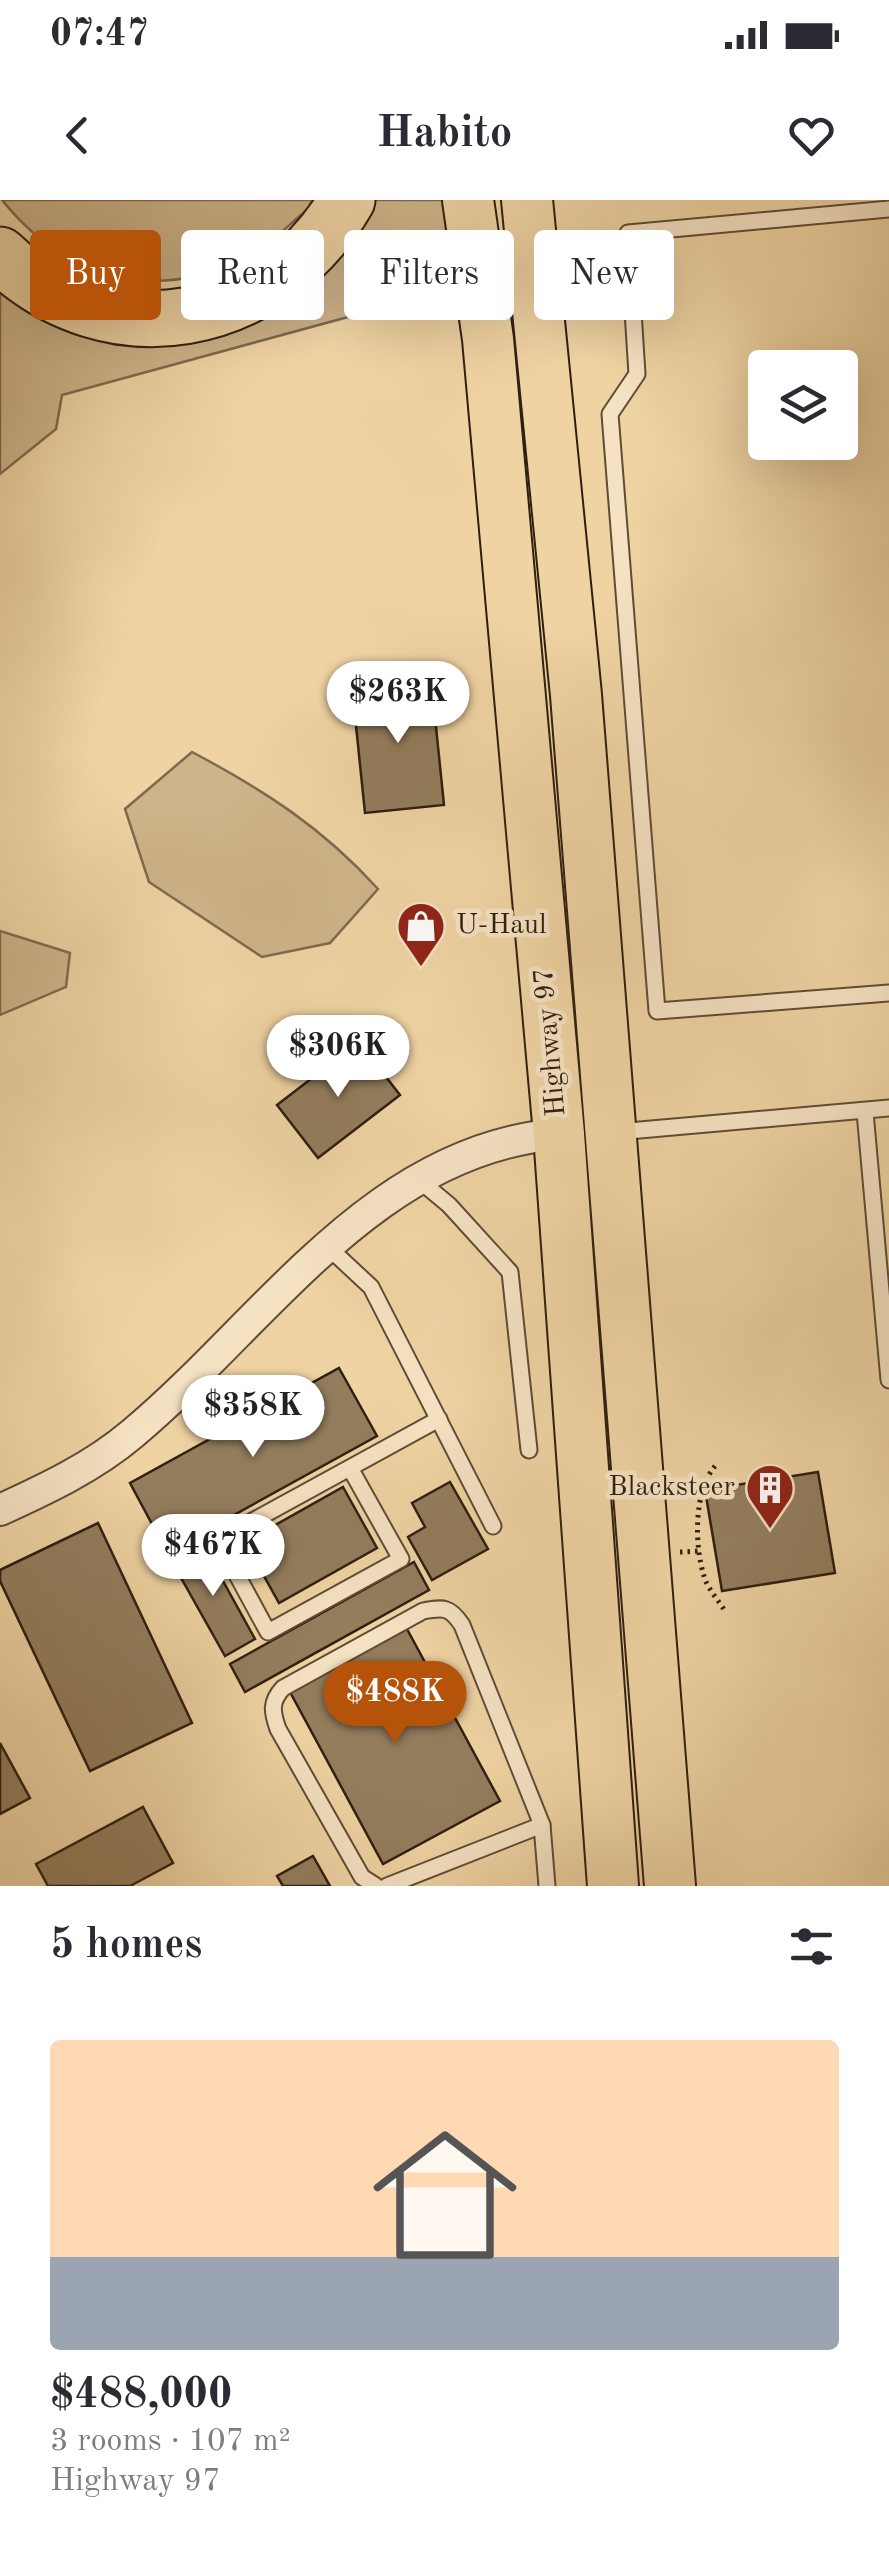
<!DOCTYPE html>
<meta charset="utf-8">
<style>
body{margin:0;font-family:"Old Standard TT",serif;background:#f7f7f7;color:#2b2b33;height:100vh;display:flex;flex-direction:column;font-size:38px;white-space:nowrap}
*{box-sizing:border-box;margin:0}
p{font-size:32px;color:#7c7c81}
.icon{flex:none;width:55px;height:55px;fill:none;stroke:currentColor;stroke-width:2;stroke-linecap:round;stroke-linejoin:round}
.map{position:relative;height:1686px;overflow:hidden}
.panel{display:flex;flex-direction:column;background:#fff;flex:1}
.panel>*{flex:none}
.hud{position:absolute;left:30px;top:30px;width:830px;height:90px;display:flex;gap:20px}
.fabs{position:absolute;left:748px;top:150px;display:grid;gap:20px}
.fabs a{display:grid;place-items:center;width:110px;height:110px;border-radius:10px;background:#fff;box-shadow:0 10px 40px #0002;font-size:50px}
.price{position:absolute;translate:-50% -85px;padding:0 22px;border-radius:35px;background:#fff;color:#222;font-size:32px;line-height:65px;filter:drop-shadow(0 2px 5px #0008)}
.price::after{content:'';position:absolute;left:50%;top:60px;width:30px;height:22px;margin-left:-15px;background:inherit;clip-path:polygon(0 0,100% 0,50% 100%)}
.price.on{background:#b45309;color:#fff}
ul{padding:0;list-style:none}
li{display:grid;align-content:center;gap:20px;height:530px;padding:0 50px}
li span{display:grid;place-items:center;height:310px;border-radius:10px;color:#555}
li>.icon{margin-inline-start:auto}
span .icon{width:180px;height:180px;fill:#fffc;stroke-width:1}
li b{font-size:42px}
h2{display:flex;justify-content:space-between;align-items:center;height:120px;padding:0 50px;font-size:42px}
.chip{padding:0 35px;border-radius:10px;background:#fff;box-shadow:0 10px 40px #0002;font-size:35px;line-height:90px}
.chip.on{background:#b45309;color:#fff}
.status{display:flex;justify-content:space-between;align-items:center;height:70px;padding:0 50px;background:#fff;direction:ltr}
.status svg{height:28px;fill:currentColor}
header{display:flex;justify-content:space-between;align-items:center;height:130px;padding:0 50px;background:#fff;font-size:45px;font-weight:800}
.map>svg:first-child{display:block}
.green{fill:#ceb48a;stroke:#7e6a4e;stroke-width:2.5}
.building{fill:#937d5d;stroke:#2f1f11;stroke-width:2.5}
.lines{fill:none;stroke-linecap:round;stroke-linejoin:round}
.lane-casing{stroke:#5f4c36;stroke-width:19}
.street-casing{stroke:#5f4c36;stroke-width:34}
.primary-casing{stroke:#2f1f11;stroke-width:54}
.highway-casing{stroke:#2f1f11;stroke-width:59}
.path{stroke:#2f1f11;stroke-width:5;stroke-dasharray:2.5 5;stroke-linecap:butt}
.lane{stroke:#f5e2c3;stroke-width:15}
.street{stroke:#f5e2c3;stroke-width:30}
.primary{stroke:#efd3a3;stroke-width:50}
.highway{stroke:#efd3a3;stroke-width:55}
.labels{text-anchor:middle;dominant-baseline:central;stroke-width:9;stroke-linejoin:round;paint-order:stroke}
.poi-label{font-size:28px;fill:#2f1f11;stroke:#f5e2c3;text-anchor:start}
.street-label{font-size:28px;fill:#2f1f11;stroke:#f5e2c3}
</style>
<div class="status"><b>07:47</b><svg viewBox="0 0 49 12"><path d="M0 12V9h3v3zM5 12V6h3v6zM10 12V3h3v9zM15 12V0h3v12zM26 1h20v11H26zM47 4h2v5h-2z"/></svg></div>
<header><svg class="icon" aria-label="back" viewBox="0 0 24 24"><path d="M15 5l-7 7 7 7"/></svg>Habito<svg class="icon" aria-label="heart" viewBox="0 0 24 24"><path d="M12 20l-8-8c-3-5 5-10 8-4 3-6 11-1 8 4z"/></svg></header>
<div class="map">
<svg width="889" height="1686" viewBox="0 0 889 1686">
<rect width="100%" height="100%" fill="#efd3a3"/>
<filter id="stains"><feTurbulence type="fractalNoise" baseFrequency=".002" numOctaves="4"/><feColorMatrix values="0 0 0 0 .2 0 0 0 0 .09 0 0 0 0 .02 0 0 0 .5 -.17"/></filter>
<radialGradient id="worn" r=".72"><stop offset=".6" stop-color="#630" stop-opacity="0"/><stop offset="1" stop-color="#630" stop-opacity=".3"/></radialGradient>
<g class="green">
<path d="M 2,0 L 312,0 L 308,9 C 288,25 265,50 241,61 C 148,102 65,78 2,0 Z"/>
<polygon points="372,0 445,0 458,87 62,195 56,229 0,274 0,73 73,133 116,145 180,139"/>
<path d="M 192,552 C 264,590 323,628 378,689 L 330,743 L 262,757 L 149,682 L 125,609 Z"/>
<polygon points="0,731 70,753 66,787 0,815"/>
</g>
<g class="building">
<polygon points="431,478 444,605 365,613 352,487"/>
<polygon points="359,842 400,895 318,958 277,905"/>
<polygon points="339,1168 377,1236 167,1352 130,1283"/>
<polygon points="818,1272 835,1373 722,1391 705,1290"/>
<polygon points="450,1282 488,1349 432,1380 408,1337 425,1327 412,1303"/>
<polygon points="343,1287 377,1348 279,1403 245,1342"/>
<polygon points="98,1323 192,1523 90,1571 0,1381 0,1370"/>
<polygon points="202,1343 255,1439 225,1456 171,1360"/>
<polygon points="414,1362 429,1390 245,1492 230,1464"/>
<polygon points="407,1429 500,1601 383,1664 290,1492"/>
<polygon points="0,1543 30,1598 0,1614"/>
<polygon points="143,1607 173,1663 130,1686 48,1686 36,1664"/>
<polygon points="313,1656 330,1686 283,1686 277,1676"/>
</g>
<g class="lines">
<g class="lane-casing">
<g id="lane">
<polyline points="889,9 628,33 637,174 610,214 657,811 889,793"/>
<polyline points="865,912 889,1180"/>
<polyline points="617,932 889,908"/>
<polyline points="419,980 449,1005 510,1072 529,1250"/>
<polyline points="328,1047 371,1087 493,1326"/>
<polyline points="350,1268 401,1359 268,1432 218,1340 439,1219"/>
<path d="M 376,1686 L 362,1677 L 278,1529 C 272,1512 270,1502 283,1488 L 423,1411 C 444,1407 450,1407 462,1425 L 542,1625 L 547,1686"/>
<polyline points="387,1686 542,1625"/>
</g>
</g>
<g class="street-casing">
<path id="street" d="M 0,1310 C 46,1289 93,1267 132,1234 C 265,1123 373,949 559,934"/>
</g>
<g class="primary-casing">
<g id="primary">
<polyline points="468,0 488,139 559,934 613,1686"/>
<polyline points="527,0 576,495 670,1686"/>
</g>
</g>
<g class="highway-casing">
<path id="highway" d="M 0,55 C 110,161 272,129 347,0"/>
</g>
<g class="path">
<path d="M 715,1266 C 694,1291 694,1344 704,1376 C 707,1388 719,1401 725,1411"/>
<polyline points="680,1352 702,1351"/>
</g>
<use href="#lane" class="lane"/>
<use href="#street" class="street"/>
<use href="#primary" class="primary"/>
<use href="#highway" class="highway"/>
</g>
<defs>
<g id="shop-pin" transform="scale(2.5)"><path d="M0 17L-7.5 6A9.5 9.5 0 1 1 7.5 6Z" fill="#8f2418" stroke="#f5e2c3"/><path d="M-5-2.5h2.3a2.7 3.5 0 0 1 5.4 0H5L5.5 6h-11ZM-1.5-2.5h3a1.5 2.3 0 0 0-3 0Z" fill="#fff"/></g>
<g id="building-pin" transform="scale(2.5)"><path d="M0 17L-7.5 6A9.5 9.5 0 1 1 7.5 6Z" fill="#8f2418" stroke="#f5e2c3"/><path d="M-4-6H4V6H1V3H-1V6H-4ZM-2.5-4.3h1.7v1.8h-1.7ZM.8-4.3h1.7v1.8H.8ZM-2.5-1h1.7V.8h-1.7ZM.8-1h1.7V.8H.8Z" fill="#fff"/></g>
</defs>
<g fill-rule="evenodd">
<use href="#shop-pin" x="421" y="726"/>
<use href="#building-pin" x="770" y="1288"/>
</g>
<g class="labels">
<g class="poi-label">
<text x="456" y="726">U-Haul</text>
<text x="735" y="1288" text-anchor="end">Blacksteer</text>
</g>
<g class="street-label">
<text transform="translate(551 842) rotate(-95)">Highway 97</text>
</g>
</g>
<rect width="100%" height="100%" filter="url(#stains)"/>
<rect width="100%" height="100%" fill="url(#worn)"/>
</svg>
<div class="fabs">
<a><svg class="icon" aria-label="layers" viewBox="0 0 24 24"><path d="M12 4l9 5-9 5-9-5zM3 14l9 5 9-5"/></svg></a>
</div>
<b class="price" style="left:398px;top:546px">$263K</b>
<b class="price" style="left:338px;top:900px">$306K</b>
<b class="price" style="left:253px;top:1260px">$358K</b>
<b class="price" style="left:213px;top:1399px">$467K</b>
<b class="price on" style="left:395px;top:1546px">$488K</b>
<div class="hud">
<a class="chip on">Buy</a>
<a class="chip">Rent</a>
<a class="chip">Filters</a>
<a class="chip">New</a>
</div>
</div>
<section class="panel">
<h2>5 homes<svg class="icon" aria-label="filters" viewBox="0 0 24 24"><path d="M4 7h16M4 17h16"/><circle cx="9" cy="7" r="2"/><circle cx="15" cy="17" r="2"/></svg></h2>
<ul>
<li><span style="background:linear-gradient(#ffd9b3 70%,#9aa5b1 0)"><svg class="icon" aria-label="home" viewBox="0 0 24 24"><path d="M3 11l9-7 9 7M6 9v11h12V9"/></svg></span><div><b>$488,000</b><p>3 rooms · 107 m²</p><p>Highway 97</p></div></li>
</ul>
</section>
